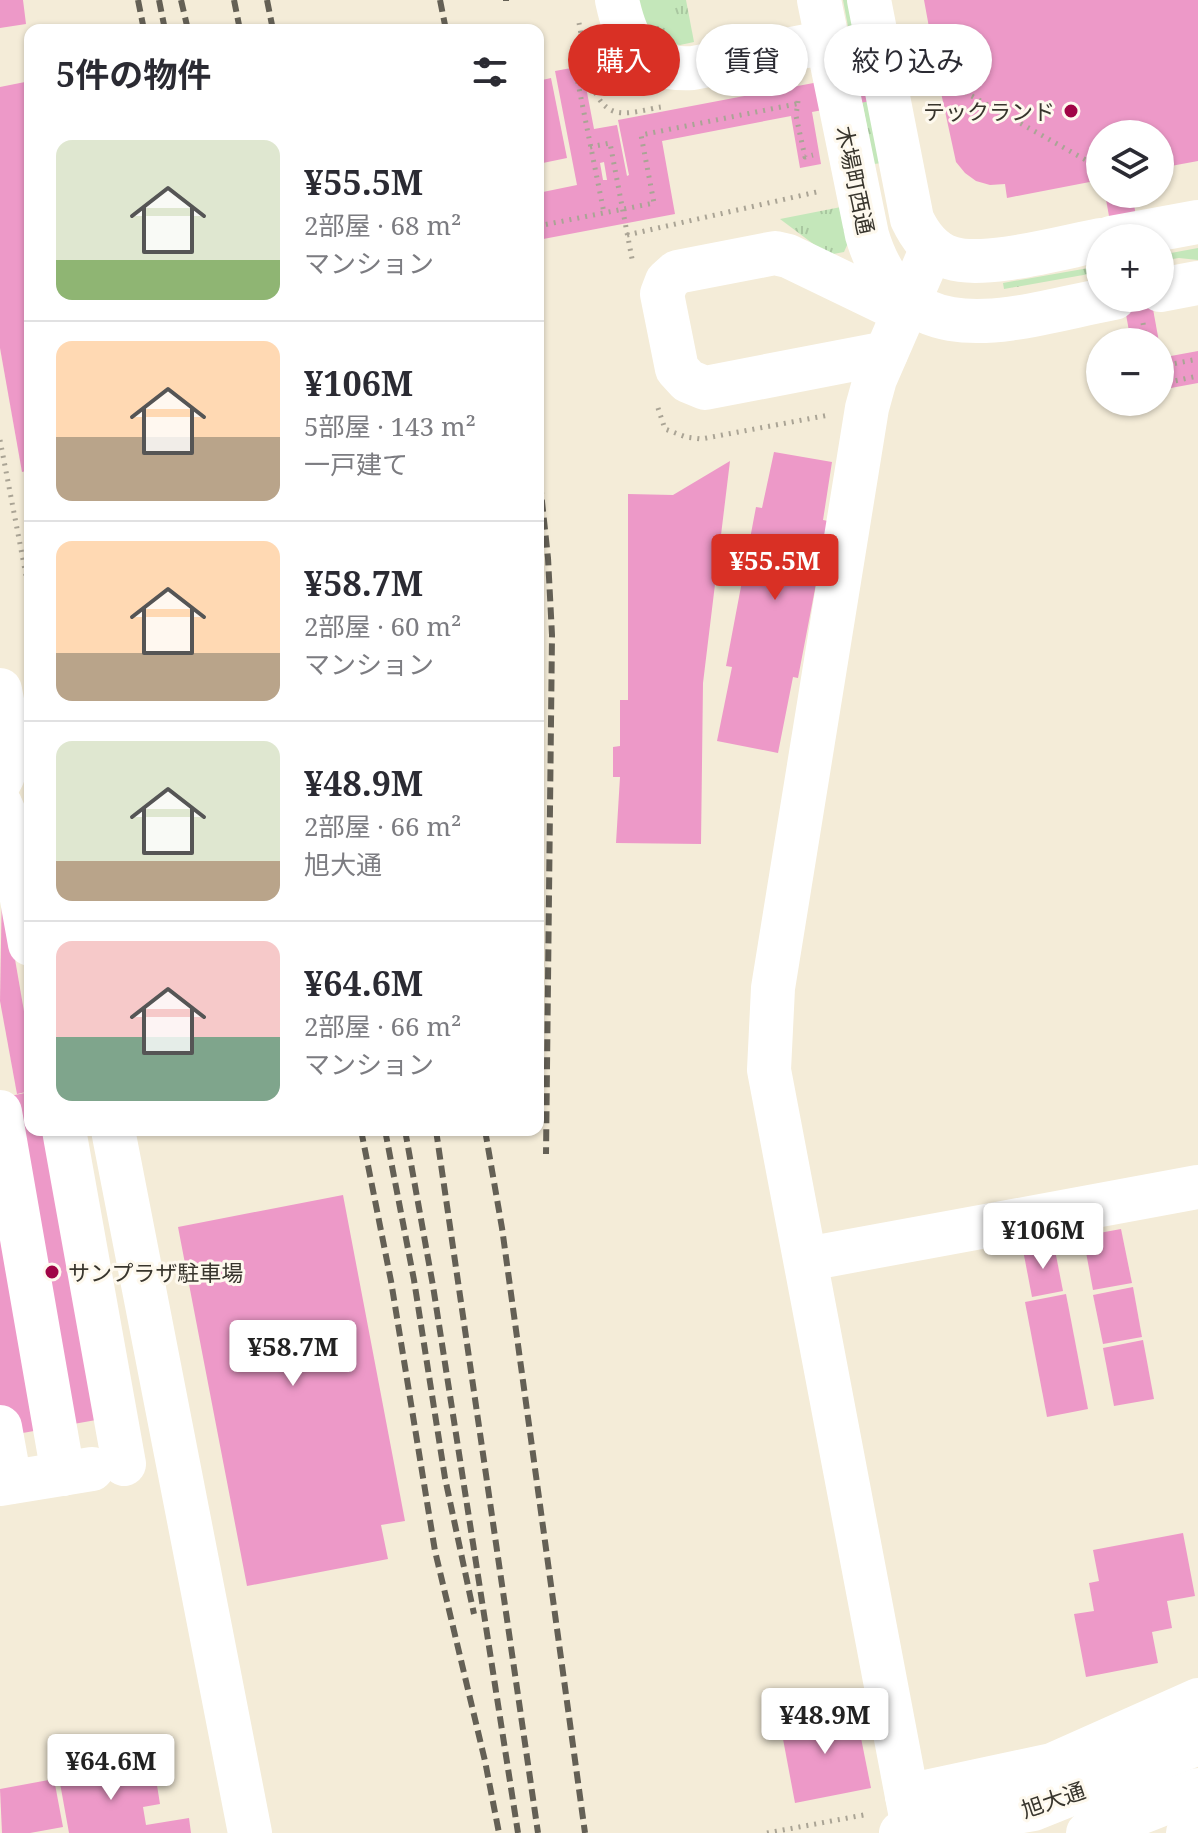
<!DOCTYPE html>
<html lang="ja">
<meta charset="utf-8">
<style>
body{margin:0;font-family:"Noto Serif","Noto Sans JP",serif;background:#f7f7f7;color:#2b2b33;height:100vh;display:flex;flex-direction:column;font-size:30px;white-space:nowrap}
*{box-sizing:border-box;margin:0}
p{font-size:26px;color:#7c7c81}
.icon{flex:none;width:44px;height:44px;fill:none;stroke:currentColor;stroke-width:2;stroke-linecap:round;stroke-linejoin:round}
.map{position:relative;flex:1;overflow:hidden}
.sheet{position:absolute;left:24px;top:24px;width:520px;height:1112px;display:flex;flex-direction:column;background:#fff;border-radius:16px;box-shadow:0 2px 6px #0004}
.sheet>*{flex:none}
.banner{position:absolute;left:568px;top:24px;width:510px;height:72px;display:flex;gap:16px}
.buttons{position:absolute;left:1086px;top:120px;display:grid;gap:16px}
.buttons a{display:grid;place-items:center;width:88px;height:88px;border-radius:50%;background:#fff;box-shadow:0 2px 6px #0004;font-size:40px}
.price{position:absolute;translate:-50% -68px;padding:0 18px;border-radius:8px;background:#fff;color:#222;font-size:26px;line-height:52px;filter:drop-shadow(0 2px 4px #0008)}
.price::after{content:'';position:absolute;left:50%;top:48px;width:24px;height:18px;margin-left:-12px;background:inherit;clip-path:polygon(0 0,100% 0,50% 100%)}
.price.on{background:#d93025;color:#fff}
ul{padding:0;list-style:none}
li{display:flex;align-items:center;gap:24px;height:200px;padding:0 32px}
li+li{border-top:2px solid #e1e1e2}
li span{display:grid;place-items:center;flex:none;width:224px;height:160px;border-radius:16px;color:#555}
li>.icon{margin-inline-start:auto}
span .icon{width:96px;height:96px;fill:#fffc;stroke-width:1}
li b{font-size:34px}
h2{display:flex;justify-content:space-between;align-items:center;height:96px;padding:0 32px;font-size:34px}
.tag{padding:0 28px;border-radius:36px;background:#fff;box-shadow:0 2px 6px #0004;font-size:28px;line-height:72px}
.tag.on{background:#d93025;color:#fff}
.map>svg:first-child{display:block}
.grass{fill:url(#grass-tufts)}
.building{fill:#ed99c8;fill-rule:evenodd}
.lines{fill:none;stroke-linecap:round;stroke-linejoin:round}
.path{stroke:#aaa495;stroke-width:5;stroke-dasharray:2 6;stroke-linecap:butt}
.minor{stroke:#fff;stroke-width:44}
.major{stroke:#fff;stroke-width:44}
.rail{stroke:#646055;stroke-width:6;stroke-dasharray:12 6;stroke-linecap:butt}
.poi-dot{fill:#a00446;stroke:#fef9ee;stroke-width:3}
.labels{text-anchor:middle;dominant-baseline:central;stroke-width:6;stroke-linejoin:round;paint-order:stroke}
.poi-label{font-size:22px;fill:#38352d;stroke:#fef9ee;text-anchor:end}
.street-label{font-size:22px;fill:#38352d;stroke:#fef9ee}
</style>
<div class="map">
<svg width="1198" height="1833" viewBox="0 0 1198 1833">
<defs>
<pattern id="grass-tufts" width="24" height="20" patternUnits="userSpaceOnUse" patternTransform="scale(2)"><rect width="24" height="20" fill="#c4e7ba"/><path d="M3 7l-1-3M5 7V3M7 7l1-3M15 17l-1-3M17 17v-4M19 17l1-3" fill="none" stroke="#a9c7a0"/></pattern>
</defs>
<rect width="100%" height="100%" fill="#f4ecd8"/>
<g class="grass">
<polygon points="635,0 686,0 694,42 680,45 652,40"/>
<polygon points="843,0 851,0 882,163 874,164"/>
<polygon points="841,207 848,243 844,252 828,255 780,219"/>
<polygon points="1198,248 1198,260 1179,258 1160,261 1160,255"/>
<polygon points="1100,266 1100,272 1004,289 1003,283"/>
</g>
<g class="building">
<polygon points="0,0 23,0 26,24 0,28"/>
<path d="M 924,0 L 1198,0 L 1198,161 L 1160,168 L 1160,134 L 1100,134 L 1100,180 L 1007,198 L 1005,184 L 990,185 L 976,181 L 965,173 L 956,162 L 940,88 L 812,112 L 821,164 L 800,168 L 791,116 L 662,141 L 675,214 L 538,240 L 538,193 L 577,185 L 555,71 L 582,66 L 594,129 L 617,125 L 627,176 L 629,175 L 618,120 L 935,60 ZM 604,162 L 607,180 L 603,180 L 600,163 Z"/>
<polygon points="551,78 567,158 538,164 538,81"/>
<polygon points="30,81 30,470 22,472 0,348 0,87"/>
<polygon points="1105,194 1132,194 1140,238 1113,238"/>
<polygon points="1123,298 1151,298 1159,342 1131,342"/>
<polygon points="1198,351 1198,383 1160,390 1160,358"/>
<polygon points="774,452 832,462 823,520 828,521 798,678 793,677 778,753 717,741 732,667 726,666 756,507 762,508"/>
<polygon points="730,461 703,683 701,844 616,843 620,777 613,777 613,747 620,746 620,700 628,700 628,494 673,495"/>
<polygon points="2,884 30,1046 30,1091 17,1094 0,1001"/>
<polygon points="30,1092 30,1130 79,1130 130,1414 0,1437 0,1098"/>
<polygon points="343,1195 405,1521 381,1525 388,1559 247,1586 178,1227"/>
<polygon points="1121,1229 1132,1283 1093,1290 1083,1236"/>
<polygon points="1054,1245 1063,1291 1032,1297 1023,1250"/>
<polygon points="1133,1287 1142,1337 1103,1344 1093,1295"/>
<polygon points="1066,1294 1088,1409 1047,1417 1025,1302"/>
<polygon points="1143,1340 1154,1399 1114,1406 1103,1348"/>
<polygon points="1183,1533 1195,1596 1167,1601 1172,1628 1152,1632 1158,1663 1086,1677 1074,1614 1094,1611 1089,1583 1099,1581 1093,1550"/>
<polygon points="855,1708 871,1788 795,1803 780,1723"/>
<polygon points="121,1761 126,1784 156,1779 160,1804 143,1807 146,1825 189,1818 191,1833 69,1833 58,1772"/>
<polygon points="54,1779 63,1827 30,1833 2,1833 0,1789"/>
</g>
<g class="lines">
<g class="path">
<path d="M 579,23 C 584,47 587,98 611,110 C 624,117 647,109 661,107"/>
<polyline points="583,43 575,68 604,213"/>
<polyline points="921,80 938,77 1100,168"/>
<polyline points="798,101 796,116 805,157 813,155"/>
<polyline points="590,147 610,143 633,264"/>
<polyline points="538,226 654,203 641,135 801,103"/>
<polyline points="627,235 821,191"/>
<polyline points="1143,323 1146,342"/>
<polyline points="1167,365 1198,359"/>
<polyline points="1160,384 1198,376"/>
<polyline points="658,408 665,429 686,437 701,439 829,415"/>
<polyline points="0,440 30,596"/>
<polyline points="767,1833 869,1814"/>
</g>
<g class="minor">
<path d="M 617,0 C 627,46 641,71 693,68 L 827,42"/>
<path d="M 819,0 L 867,235 C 905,362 1018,316 1114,298"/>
<path d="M 869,0 L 912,219 C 920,236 931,252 951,258 C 984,269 1063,247 1100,240"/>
<polyline points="1111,238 1198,222"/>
<polyline points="1160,290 1198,283"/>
<polyline points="886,353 705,388 688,381 677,369 662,294 667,281 677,272 775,253 788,256 904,312"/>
<polyline points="0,804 8,822 30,944"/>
<polyline points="0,1112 63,1474"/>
<polyline points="64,1130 124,1464"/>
<polyline points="113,1130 250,1833"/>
<polyline points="807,1259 1198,1187"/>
<polyline points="0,1427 10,1482"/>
<polyline points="0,1484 92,1469"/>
<polyline points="907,1796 1052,1765 1198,1700"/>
<polyline points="901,1833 1033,1809 1198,1743"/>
<polyline points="914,1833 769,1070 773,988 867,408 875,379 932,248"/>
<polyline points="1088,1833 1198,1790"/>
<polyline points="1188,1833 1198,1829"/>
</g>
<path class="major" d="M 0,690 C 5,717 15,757 0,781"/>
<g class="rail">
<polyline points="138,0 144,30"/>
<polyline points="159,0 165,30"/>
<polyline points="181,0 188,30"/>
<polyline points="234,0 240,30"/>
<polyline points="267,0 273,30"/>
<polyline points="440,0 446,30"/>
<polyline points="506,0 506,1"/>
<polyline points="538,464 548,558 552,635 546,1154"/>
<polyline points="361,1130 391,1281 435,1551 485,1761 499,1833"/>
<polyline points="385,1130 414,1280 445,1478 474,1614"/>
<polyline points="405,1130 433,1286 518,1833"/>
<polyline points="436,1130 538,1833"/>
<polyline points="485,1130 502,1228 585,1833"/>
</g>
</g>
<g class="poi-dot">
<circle cx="1071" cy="111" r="8"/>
<circle cx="52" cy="1272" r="8"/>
</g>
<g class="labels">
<g class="poi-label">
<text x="1055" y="111">テックランド</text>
<text x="68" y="1272" text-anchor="start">サンプラザ駐車場</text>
</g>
<g class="street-label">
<text transform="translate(856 180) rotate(78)">木場町西通</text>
<text transform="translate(1053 1799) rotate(-19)">旭大通</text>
</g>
</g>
</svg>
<div class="buttons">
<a><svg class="icon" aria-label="layers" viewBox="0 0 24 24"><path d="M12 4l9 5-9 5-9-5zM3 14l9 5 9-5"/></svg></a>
<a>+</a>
<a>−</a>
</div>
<b class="price on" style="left:775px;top:602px">¥55.5M</b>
<b class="price" style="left:1043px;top:1271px">¥106M</b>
<b class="price" style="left:293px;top:1388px">¥58.7M</b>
<b class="price" style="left:825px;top:1756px">¥48.9M</b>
<b class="price" style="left:111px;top:1802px">¥64.6M</b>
<div class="banner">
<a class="tag on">購入</a>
<a class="tag">賃貸</a>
<a class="tag">絞り込み</a>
</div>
<section class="sheet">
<h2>5件の物件<svg class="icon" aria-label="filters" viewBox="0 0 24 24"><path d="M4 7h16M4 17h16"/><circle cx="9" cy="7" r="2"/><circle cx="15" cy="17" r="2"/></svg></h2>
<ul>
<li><span style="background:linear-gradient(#dfe7d0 75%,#8fb573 0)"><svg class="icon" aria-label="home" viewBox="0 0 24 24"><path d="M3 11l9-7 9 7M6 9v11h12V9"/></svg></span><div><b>¥55.5M</b><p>2部屋 · 68 m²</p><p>マンション</p></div></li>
<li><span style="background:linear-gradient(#ffd9b3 60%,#b9a48a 0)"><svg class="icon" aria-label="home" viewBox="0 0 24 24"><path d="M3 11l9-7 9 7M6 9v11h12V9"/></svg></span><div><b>¥106M</b><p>5部屋 · 143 m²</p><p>一戸建て</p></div></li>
<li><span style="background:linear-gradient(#ffd9b3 70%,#b9a48a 0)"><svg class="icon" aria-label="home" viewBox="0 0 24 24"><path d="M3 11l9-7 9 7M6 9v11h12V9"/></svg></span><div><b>¥58.7M</b><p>2部屋 · 60 m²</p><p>マンション</p></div></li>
<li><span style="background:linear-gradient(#dfe7d0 75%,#b9a48a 0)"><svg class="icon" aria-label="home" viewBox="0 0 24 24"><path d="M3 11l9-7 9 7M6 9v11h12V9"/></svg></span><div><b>¥48.9M</b><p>2部屋 · 66 m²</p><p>旭大通</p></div></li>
<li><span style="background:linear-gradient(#f6c9c9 60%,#7fa58c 0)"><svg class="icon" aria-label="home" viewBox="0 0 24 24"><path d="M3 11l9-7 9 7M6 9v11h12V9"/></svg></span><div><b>¥64.6M</b><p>2部屋 · 66 m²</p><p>マンション</p></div></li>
</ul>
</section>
</div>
